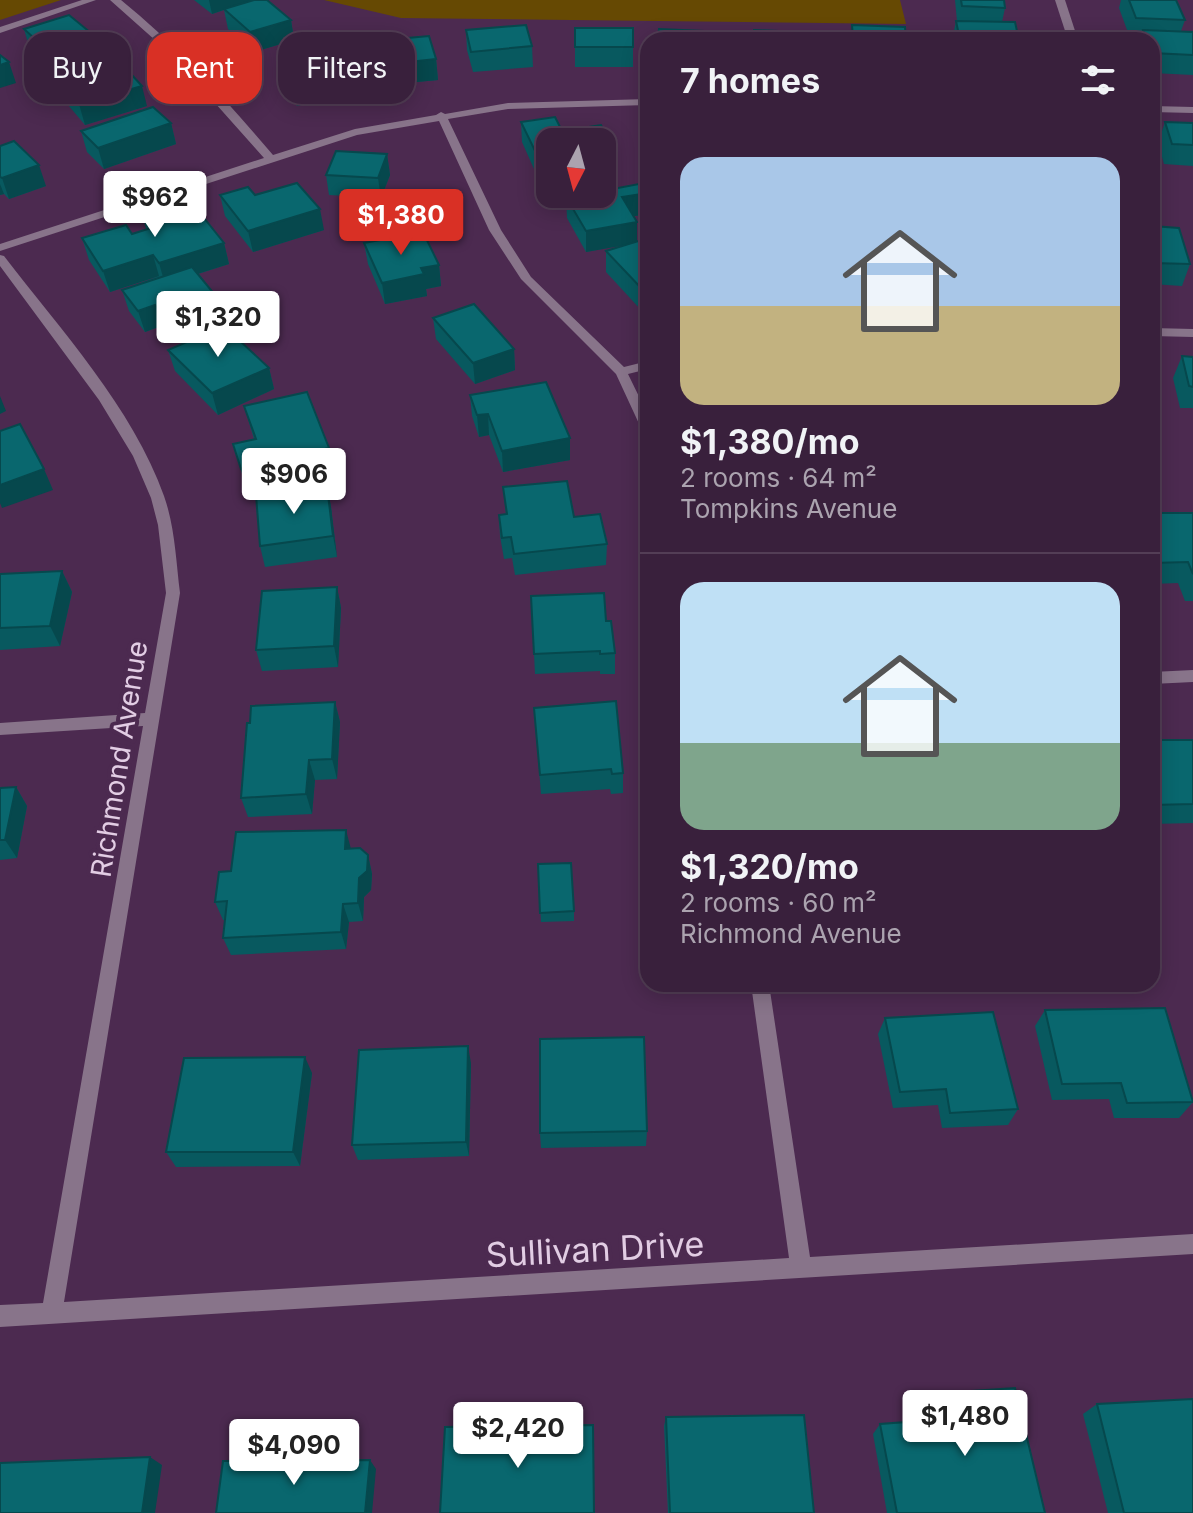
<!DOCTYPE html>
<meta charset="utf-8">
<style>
body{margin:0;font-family:Inter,sans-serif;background:#442d47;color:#f1f3f6;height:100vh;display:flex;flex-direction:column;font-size:30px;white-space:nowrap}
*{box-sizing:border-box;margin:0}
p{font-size:26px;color:#aba3af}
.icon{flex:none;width:44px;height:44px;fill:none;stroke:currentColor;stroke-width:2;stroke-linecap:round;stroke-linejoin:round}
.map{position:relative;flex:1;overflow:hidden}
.side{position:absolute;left:640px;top:32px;width:520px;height:960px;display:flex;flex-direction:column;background:#39203c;border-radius:24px;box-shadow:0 4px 20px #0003,0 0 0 2px #533e56}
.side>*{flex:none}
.banner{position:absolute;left:24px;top:32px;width:496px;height:72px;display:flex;gap:16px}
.needle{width:52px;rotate:186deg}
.fabs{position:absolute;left:536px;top:128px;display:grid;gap:16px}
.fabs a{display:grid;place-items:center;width:80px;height:80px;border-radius:16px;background:#39203c;box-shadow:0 4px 20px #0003,0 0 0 2px #533e56;font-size:40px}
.price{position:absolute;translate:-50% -68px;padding:0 18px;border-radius:8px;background:#fff;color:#222;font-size:26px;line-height:52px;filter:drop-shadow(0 2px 4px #0008)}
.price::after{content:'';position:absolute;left:50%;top:48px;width:24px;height:18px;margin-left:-12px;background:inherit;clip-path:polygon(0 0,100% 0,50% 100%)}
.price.on{background:#d93025;color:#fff}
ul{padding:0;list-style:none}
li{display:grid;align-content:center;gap:16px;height:424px;padding:0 40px}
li+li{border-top:2px solid #533e56}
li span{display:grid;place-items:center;height:248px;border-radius:24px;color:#555}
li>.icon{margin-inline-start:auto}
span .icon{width:144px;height:144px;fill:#fffc;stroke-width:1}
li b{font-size:34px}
h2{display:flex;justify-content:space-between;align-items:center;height:96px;padding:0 40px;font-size:34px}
.chip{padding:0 28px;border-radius:24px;background:#39203c;box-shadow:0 4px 20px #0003,0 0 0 2px #533e56;font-size:28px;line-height:72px}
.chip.on{background:#d93025;color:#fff}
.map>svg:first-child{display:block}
.green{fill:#664903}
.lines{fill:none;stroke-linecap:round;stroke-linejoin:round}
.minor{fill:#88748a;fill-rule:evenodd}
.wall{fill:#08595f}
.shaded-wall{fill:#06484d}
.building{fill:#09676e;stroke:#06484d;stroke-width:2}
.labels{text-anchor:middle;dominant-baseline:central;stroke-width:8;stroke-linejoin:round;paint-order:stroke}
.street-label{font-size:28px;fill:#e2cde4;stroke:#4c2a50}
.near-street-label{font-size:34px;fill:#e2cde4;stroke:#4c2a50}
</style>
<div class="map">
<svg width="1193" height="1513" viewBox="0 0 1193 1513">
<rect width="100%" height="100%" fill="#4c2a50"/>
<g class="green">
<polygon points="0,0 61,0 0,20"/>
<polygon points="324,0 900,0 906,24 401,18"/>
</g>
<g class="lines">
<g class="minor">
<polygon points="82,0 96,0 0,33 0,27"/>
<path d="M 110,0 L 121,0 C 178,46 226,100 273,155 L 355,129 L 436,115 L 441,112 L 445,114 L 508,103 L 648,99 L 648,105 L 508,109 L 448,119 L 501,230 L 531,277 L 624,367 L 648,361 L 648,369 L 628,374 L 648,415 L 648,432 L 641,428 L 616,374 L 521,279 L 489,230 L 439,121 L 357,135 L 0,251 L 0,244 L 264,158 L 174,57 Z"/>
<polygon points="1055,0 1065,0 1078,40 1068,40"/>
<polygon points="1152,106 1193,107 1193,113 1152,112"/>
<path d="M 0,255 L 4,256 C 60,329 133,408 164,496 C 175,527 176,561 180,593 L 64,1302 L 789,1258 L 751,984 L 769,984 L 810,1257 L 1193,1234 L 1193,1254 L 0,1327 L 0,1305 L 43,1303 L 143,726 L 0,735 L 0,723 L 145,713 L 166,593 L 158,525 L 151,498 L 133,456 L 99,400 L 0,266 Z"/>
<polygon points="1152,328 1193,329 1193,337 1152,336"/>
<polygon points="1193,670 1193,682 1152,684 1152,672"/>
</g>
</g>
<g class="wall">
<polygon points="194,0 252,0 291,20 294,40 254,52 228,29 224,10 212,14"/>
<polygon points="955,0 1004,0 1005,8 1002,22 1019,40 952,40 956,21 957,21"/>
<polygon points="1121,0 1176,0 1185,20 1181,31 1193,32 1193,75 1152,73 1152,40 1130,38 1119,8"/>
<polygon points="633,28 633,67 575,67 575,47"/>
<polygon points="24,29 91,33 97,53 51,68 30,50"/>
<polygon points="466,30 532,46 533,67 473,72 467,50"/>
<polygon points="375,41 436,59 438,80 384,85 378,62"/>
<polygon points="278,62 350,94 297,106 282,83"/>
<polygon points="56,78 112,78 147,106 85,125 63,99"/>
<polygon points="555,117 562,131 601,125 612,147 612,168 602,169 602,142 550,142 550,177 538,178 522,142 521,122"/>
<polygon points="1165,122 1193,123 1193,166 1164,164 1158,143"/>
<polygon points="171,123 176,144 104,169 87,152 81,131"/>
<polygon points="0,146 46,186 9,199 4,194 0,195"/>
<polygon points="387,154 390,175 381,198 329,195 326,175"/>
<polygon points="648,189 648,214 634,216 637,241 648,238 642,311 606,272 606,251 624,245 586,252 567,218 566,197"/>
<polygon points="220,195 255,195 324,230 253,252 225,216"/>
<polygon points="143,218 224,243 229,264 198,274 220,301 225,322 172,341 161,326 145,332 129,311 122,290 159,276 110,292 89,260 82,238 132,234 146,229"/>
<polygon points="1152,226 1190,264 1182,286 1152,284"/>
<polygon points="364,243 439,265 441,286 426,289 427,296 385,304 368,264"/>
<polygon points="433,318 514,349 515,370 475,384 436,339"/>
<polygon points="168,350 269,368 274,389 218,415 175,371"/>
<polygon points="1182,356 1193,357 1193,408 1180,408 1173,378"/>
<polygon points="1152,387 1158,408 1152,424"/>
<polygon points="470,395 570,460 503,472 489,435 479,437 472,416"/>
<polygon points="244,406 329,448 333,469 247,490 233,444 254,439"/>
<polygon points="327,486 331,507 337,557 265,567 260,546"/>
<polygon points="503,487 574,517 607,544 606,565 515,575 512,558 504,559 500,536 499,515 506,514"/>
<polygon points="1152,513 1193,513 1193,601 1185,601 1178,583 1152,584"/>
<polygon points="62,571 72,592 60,646 0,650 0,574"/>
<polygon points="337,587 341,608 338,667 262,671 256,650"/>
<polygon points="606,621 615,653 615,674 600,674 600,671 535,674 534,654"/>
<polygon points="335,702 340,722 337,779 315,780 312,814 248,817 241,798"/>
<polygon points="534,708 623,773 623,793 611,794 610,789 541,794"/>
<polygon points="1152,740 1193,740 1193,823 1152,824"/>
<polygon points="16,787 27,806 17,858 0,860 0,788"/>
<polygon points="351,849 368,855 372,874 371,890 364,897 363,921 349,922 346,949 231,955 223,938 225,920 223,920 215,902 231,871"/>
<polygon points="538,864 574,911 574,921 541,922"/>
<polygon points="1045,1010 1193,1102 1179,1118 1114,1118 1109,1099 1052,1100 1035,1026"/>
<polygon points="885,1018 1018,1109 1008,1125 942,1128 938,1105 893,1108 878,1034"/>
<polygon points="471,1063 469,1156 358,1160 352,1145"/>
<polygon points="312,1073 300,1166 176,1167 166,1152"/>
<polygon points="647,1131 646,1146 541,1148 540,1133"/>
<polygon points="942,1393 1045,1513 887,1513 873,1434 880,1424 936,1420 933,1403"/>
<polygon points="1097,1404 1193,1513 1108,1513 1083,1414"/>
<polygon points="666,1417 814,1513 668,1513 664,1426"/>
</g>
<g class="shaded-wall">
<polygon points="209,0 252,0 212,14"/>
<polygon points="291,20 294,40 254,52 250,32"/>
<polygon points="91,33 97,53 51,68 45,48"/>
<polygon points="436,59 438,80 384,85 381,65"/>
<polygon points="9,62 16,83 0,88 0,65"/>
<polygon points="347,74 350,94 297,106 293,85"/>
<polygon points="142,86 147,106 85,125 79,104"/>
<polygon points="171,123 176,144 104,169 98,148"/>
<polygon points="612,147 612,168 602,169 602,148"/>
<polygon points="387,154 390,175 381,198 378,178"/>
<polygon points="550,156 550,177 538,178 538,157"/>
<polygon points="39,165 46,186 9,199 2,178"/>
<polygon points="0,184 4,194 0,195"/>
<polygon points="648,193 648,214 622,218 622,197"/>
<polygon points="320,209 324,230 253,252 248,231"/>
<polygon points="637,222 637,243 586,252 586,231"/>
<polygon points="224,243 229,264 165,284 159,263"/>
<polygon points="153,255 159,276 110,292 103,271"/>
<polygon points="439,265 441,286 426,289 427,296 385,304 382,283 421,268"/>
<polygon points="648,288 648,309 642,311 643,290"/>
<polygon points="220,301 225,322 172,341 166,320"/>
<polygon points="155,305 161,326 145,332 138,311"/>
<polygon points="514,349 515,370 475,384 473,363"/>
<polygon points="269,368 274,389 218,415 212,393"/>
<polygon points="0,396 6,411 0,414"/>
<polygon points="488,414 489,435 479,437 477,415"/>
<polygon points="570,438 570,460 503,472 502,451"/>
<polygon points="329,448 333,469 247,490 241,469"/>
<polygon points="44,469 53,490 2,508 0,503 0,485"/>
<polygon points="327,486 331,507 337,557 333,536"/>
<polygon points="62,571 72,592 60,646 50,626"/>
<polygon points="337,587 341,608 338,667 334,646"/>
<polygon points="335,702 340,722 337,779 332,759"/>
<polygon points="309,760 315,780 312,814 306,794"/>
<polygon points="16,787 27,806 17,858 5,840"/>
<polygon points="346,830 351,849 345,849"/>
<polygon points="368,855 372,874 371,890 364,897 363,921 358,903 359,878"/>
<polygon points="343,904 349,922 346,949 341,932"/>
<polygon points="468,1046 471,1063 469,1156 466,1142"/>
<polygon points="305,1057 312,1073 300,1166 293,1152"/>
<polygon points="150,1457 162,1465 155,1513 142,1513"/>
<polygon points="370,1460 376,1469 372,1513 365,1513"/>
</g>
<g class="building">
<polygon points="254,0 267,0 291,20 250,32 224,9"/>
<polygon points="961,0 1004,0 1005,8 962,6"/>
<polygon points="1129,0 1176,0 1185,20 1136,18"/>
<polygon points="69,15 91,33 45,48 24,29"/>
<polygon points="956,21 1015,22 1019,40 960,40"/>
<polygon points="526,25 532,46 471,52 466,30"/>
<polygon points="852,25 905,27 906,40 853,40"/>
<rect x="575" y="28" width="58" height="19"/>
<polygon points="659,29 726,32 726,40 658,40"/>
<polygon points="754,30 821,33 821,40 754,40"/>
<polygon points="1143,30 1193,32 1193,55 1152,53 1152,40 1146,40"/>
<polygon points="429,36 436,59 381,65 375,41"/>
<polygon points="331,51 347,74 293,85 278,62"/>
<polygon points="0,55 9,62 0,65"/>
<polygon points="101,65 112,78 130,73 142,86 79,104 56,78"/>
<polygon points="153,107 171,123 98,148 81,131"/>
<polygon points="555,117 562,131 601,125 612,147 602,148 602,142 550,142 550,156 538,157 521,122"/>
<polygon points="1165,122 1193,123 1193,145 1172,144"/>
<polygon points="14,141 39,165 2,178 0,177 0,146"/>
<polygon points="336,151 387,154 378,178 326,175"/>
<polygon points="297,183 320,209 248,231 220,195 248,187 255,195"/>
<polygon points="644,183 648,189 648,193 622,197 637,222 586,231 566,197 585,194 602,194 602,191"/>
<polygon points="192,203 224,243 159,263 153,255 103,271 82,238 126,225 132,234 151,228 143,218"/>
<polygon points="1152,226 1179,228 1190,264 1152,263"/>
<polygon points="423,232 439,265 421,268 424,274 382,283 364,243"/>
<polygon points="648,238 648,288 643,290 606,251"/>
<polygon points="192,267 220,301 166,320 155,305 138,311 122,290"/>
<polygon points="474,304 514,349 473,363 433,318"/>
<polygon points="224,326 269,368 212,393 168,350"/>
<polygon points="1182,356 1193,357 1193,387 1189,386"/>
<polygon points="546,382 570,438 502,451 488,414 477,415 470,395"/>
<polygon points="1152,387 1158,408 1152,408"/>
<polygon points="307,392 329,448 241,469 233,444 256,439 244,406"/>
<polygon points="20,424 44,469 0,485 0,431"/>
<polygon points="567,481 574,517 600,514 607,544 514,554 511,537 502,538 499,515 507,514 503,487"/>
<polygon points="327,486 333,536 260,546 256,495"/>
<polygon points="1152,513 1193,513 1193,574 1188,562 1152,563"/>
<polygon points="62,571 50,626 0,628 0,574"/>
<polygon points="337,587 334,646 256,650 262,591"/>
<polygon points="604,593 606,621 611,621 615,653 600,654 600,651 534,654 531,596"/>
<polygon points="616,701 623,773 612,774 611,769 540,775 534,708"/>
<polygon points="335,702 332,759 309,760 306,794 241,798 247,723 250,723 251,706"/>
<polygon points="1152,740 1193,740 1193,804 1152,805"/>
<polygon points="16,787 5,840 0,840 0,788"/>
<polygon points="346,830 345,849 360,848 368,855 367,871 359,878 358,903 343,904 341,932 223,938 227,901 215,902 219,872 231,871 236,832"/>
<polygon points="571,863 574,911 540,913 538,864"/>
<polygon points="1165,1008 1193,1102 1127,1103 1121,1083 1062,1084 1045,1010"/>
<polygon points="993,1012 1018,1109 950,1113 946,1089 900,1092 885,1018"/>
<polygon points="644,1037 647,1131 540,1133 540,1039"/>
<polygon points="468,1046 466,1142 352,1145 359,1050"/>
<polygon points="305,1057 293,1152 166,1152 184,1058"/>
<polygon points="1015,1388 1045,1513 897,1513 880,1424 947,1419 942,1393"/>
<polygon points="1193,1399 1193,1513 1124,1513 1097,1404"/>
<polygon points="804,1415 814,1513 670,1513 666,1417"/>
<polygon points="593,1425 594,1513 440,1513 445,1427"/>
<polygon points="150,1457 142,1513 0,1513 0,1463"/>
<polygon points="370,1460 365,1513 216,1513 223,1461"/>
</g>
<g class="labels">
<g class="street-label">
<text transform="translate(119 759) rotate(-81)">Richmond Avenue</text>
</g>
<g class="near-street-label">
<text transform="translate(595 1249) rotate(-3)">Sullivan Drive</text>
</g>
</g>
</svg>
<div class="fabs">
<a><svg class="needle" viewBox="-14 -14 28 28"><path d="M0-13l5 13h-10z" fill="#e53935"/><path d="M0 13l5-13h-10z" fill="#aba3af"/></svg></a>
</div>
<b class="price" style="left:155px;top:239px">$962</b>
<b class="price on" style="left:401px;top:257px">$1,380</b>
<b class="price" style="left:218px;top:359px">$1,320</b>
<b class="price" style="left:294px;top:516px">$906</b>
<b class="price" style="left:965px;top:1458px">$1,480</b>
<b class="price" style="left:518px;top:1470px">$2,420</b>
<b class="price" style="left:294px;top:1487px">$4,090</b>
<div class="banner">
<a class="chip">Buy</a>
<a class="chip on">Rent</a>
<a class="chip">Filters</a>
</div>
<section class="side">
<h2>7 homes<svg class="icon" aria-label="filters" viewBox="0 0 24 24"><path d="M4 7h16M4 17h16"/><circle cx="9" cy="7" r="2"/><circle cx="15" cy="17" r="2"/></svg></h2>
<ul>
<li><span style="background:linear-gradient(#a9c7e8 60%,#c2b280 0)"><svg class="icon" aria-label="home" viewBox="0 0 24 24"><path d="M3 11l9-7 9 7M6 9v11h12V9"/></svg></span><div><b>$1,380/mo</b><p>2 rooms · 64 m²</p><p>Tompkins Avenue</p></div></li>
<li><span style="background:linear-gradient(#bfe0f5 65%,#7fa58c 0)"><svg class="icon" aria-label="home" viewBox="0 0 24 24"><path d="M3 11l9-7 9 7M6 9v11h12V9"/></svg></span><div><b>$1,320/mo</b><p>2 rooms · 60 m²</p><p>Richmond Avenue</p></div></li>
</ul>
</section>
</div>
